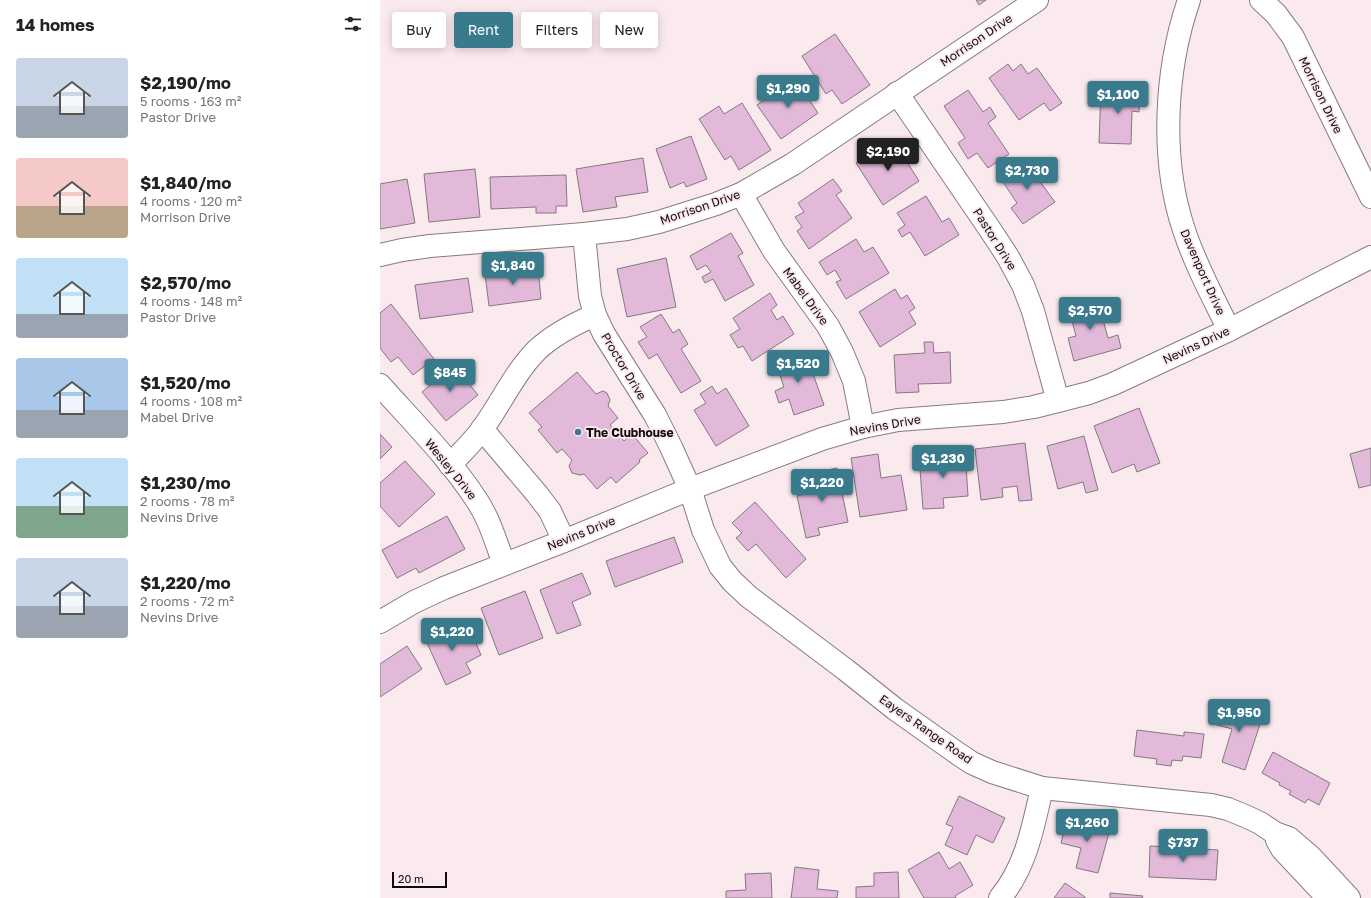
<!DOCTYPE html>
<meta charset="utf-8">
<style>
body{margin:0;font-family:"Golos Text",sans-serif;background:#f6f6f6;color:#222;height:100vh;display:flex;flex-direction:column;font-size:15px;white-space:nowrap}
*{box-sizing:border-box;margin:0}
p{font-size:13px;color:#767676}
.icon{flex:none;width:22px;height:22px;fill:none;stroke:currentColor;stroke-width:2;stroke-linecap:round;stroke-linejoin:round}
.map{position:relative;flex:1;overflow:hidden}
.details{display:flex;flex-direction:column;background:#fff;width:380px}
.details>*{flex:none}
.hud{position:absolute;left:12px;top:12px;width:380px;height:36px;display:flex;gap:8px}
.scale{position:absolute;left:12px;bottom:10px;width:55px;box-sizing:border-box;padding-left:4px;border:2px solid #110b0d;border-top:0;font-size:11px;line-height:14px;white-space:nowrap;color:#110b0d;-webkit-text-stroke:3px #fae9ed;paint-order:stroke}
.price{position:absolute;translate:-50% -34px;padding:0 9px;border-radius:4px;background:#397b8d;color:#fff;font-size:13px;line-height:26px;filter:drop-shadow(0 1px 2px #0008)}
.price::after{content:'';position:absolute;left:50%;top:24px;width:12px;height:9px;margin-left:-6px;background:inherit;clip-path:polygon(0 0,100% 0,50% 100%)}
.price.on{background:#222;color:#fff}
ul{padding:0;list-style:none}
li{display:flex;align-items:center;gap:12px;height:100px;padding:0 16px}
li span{display:grid;place-items:center;flex:none;width:112px;height:80px;border-radius:4px;color:#555}
li>.icon{margin-inline-start:auto}
span .icon{width:48px;height:48px;fill:#fffc;stroke-width:1}
li b{font-size:17px}
h2{display:flex;justify-content:space-between;align-items:center;height:48px;padding:0 16px;font-size:17px}
.tag{padding:0 14px;border-radius:4px;background:#fff;box-shadow:0 2px 10px #0003;font-size:14px;line-height:36px}
.tag.on{background:#397b8d;color:#fff}
main{display:flex;flex:1;min-height:0}
.map>svg:first-child{display:block}
.building{fill:#e3b9d9;stroke:#847881}
.lines{fill:none;stroke-linecap:round;stroke-linejoin:round}
.minor-casing{stroke:#8a7b7e;stroke-width:24}
.minor{stroke:#fff;stroke-width:22}
.poi-dot{fill:#397b8d;stroke:#fae9ed;stroke-width:1.5}
.labels{text-anchor:middle;dominant-baseline:central;stroke-width:3.5;stroke-linejoin:round;paint-order:stroke}
.street-label{font-size:12px;fill:#110b0d;stroke:#fae9ed}
.poi-label{font-size:12px;font-weight:bold;fill:#110b0d;stroke:#fae9ed;text-anchor:start}
</style>
<main>
<section class="details">
<h2>14 homes<svg class="icon" aria-label="filters" viewBox="0 0 24 24"><path d="M4 7h16M4 17h16"/><circle cx="9" cy="7" r="2"/><circle cx="15" cy="17" r="2"/></svg></h2>
<ul>
<li><span style="background:linear-gradient(#c9d6e8 60%,#9aa5b1 0)"><svg class="icon" aria-label="home" viewBox="0 0 24 24"><path d="M3 11l9-7 9 7M6 9v11h12V9"/></svg></span><div><b>$2,190/mo</b><p>5 rooms · 163 m²</p><p>Pastor Drive</p></div></li>
<li><span style="background:linear-gradient(#f6c9c9 60%,#b9a48a 0)"><svg class="icon" aria-label="home" viewBox="0 0 24 24"><path d="M3 11l9-7 9 7M6 9v11h12V9"/></svg></span><div><b>$1,840/mo</b><p>4 rooms · 120 m²</p><p>Morrison Drive</p></div></li>
<li><span style="background:linear-gradient(#bfe0f5 70%,#9aa5b1 0)"><svg class="icon" aria-label="home" viewBox="0 0 24 24"><path d="M3 11l9-7 9 7M6 9v11h12V9"/></svg></span><div><b>$2,570/mo</b><p>4 rooms · 148 m²</p><p>Pastor Drive</p></div></li>
<li><span style="background:linear-gradient(#a9c7e8 65%,#9aa5b1 0)"><svg class="icon" aria-label="home" viewBox="0 0 24 24"><path d="M3 11l9-7 9 7M6 9v11h12V9"/></svg></span><div><b>$1,520/mo</b><p>4 rooms · 108 m²</p><p>Mabel Drive</p></div></li>
<li><span style="background:linear-gradient(#bfe0f5 60%,#7fa58c 0)"><svg class="icon" aria-label="home" viewBox="0 0 24 24"><path d="M3 11l9-7 9 7M6 9v11h12V9"/></svg></span><div><b>$1,230/mo</b><p>2 rooms · 78 m²</p><p>Nevins Drive</p></div></li>
<li><span style="background:linear-gradient(#c9d6e8 60%,#9aa5b1 0)"><svg class="icon" aria-label="home" viewBox="0 0 24 24"><path d="M3 11l9-7 9 7M6 9v11h12V9"/></svg></span><div><b>$1,220/mo</b><p>2 rooms · 72 m²</p><p>Nevins Drive</p></div></li>
</ul>
</section>
<div class="map">
<svg width="991" height="898" viewBox="0 0 991 898">
<rect width="100%" height="100%" fill="#fae9ed"/>
<g class="building">
<polygon points="596,0 606,0 599,5"/>
<polygon points="455,34 490,85 462,104 452,90 446,94 422,56"/>
<polygon points="628,64 633,71 641,64 648,74 657,68 682,103 670,111 664,103 639,120 609,78"/>
<polygon points="415,79 438,113 401,139 377,105"/>
<polygon points="721,88 760,89 759,112 752,111 751,144 719,143"/>
<polygon points="588,90 603,112 610,107 616,117 608,123 629,154 608,168 597,153 588,159 578,143 585,138 564,106"/>
<polygon points="362,103 391,150 359,170 351,156 345,160 319,119 339,106 344,114"/>
<polygon points="311,136 327,179 306,187 304,182 290,188 276,149"/>
<polygon points="513,140 539,181 503,205 476,163"/>
<polygon points="263,158 268,192 235,197 237,207 203,212 196,169"/>
<polygon points="644,159 654,173 663,167 666,173 658,179 675,202 643,224 631,208 637,203 619,176"/>
<polygon points="95,169 100,217 49,222 44,174"/>
<polygon points="186,175 187,206 176,206 176,213 156,213 156,207 111,209 110,177"/>
<polygon points="27,179 35,223 0,229 0,184"/>
<polygon points="453,179 462,191 456,195 472,218 429,249 417,231 422,227 415,217 424,212 418,203"/>
<polygon points="546,196 562,222 569,218 579,235 545,256 530,232 522,237 518,230 525,225 517,213"/>
<polygon points="351,233 363,253 358,256 374,285 345,301 333,279 325,283 322,277 331,272 326,265 317,270 310,256"/>
<polygon points="476,239 484,252 493,247 509,273 466,299 456,282 461,280 455,270 447,275 439,262"/>
<polygon points="286,258 296,307 247,317 237,269"/>
<polygon points="158,267 161,299 109,306 105,274"/>
<polygon points="88,278 93,312 40,319 35,285"/>
<polygon points="515,289 521,299 527,295 535,308 529,312 536,324 500,347 479,312"/>
<polygon points="390,293 397,305 391,310 397,320 403,316 414,334 372,361 363,346 358,348 350,335 360,329 353,318"/>
<polygon points="717,298 728,338 738,335 741,348 694,361 688,338 696,336 688,306"/>
<polygon points="11,304 54,359 33,375 18,357 11,362 0,348 0,313"/>
<polygon points="281,314 293,333 299,329 308,344 301,349 321,381 301,393 277,354 269,359 258,342 267,337 260,327"/>
<polygon points="544,342 553,342 554,353 570,352 571,383 538,384 539,392 516,393 514,355 545,353"/>
<polygon points="425,351 444,405 414,415 409,399 399,403 395,391 404,387 395,361"/>
<polygon points="74,365 98,395 66,421 42,392"/>
<polygon points="197,372 216,394 223,391 227,393 230,400 228,406 238,418 230,425 244,441 252,434 268,453 259,460 260,462 236,483 231,477 217,489 204,474 200,475 192,473 189,466 192,460 182,449 177,453 158,430 162,427 149,413"/>
<polygon points="332,386 337,394 346,388 369,426 336,446 314,410 326,403 320,394"/>
<polygon points="759,408 780,463 757,472 754,464 732,473 714,426"/>
<polygon points="0,434 12,447 0,459"/>
<polygon points="704,436 718,490 706,493 703,482 678,489 667,446"/>
<polygon points="645,443 652,500 639,501 637,486 622,488 623,497 601,500 595,449"/>
<polygon points="991,448 991,485 979,488 970,454"/>
<polygon points="585,449 588,496 563,498 564,508 543,509 539,456 560,455 561,462 572,461 571,450"/>
<polygon points="498,454 501,478 521,475 527,510 480,517 471,458"/>
<polygon points="25,461 55,494 19,527 0,506 0,483"/>
<polygon points="457,468 468,522 438,528 440,535 426,538 417,496 425,494 422,483 433,481 432,473"/>
<polygon points="375,502 426,559 406,578 376,544 368,551 356,538 362,533 352,523"/>
<polygon points="67,516 85,549 39,573 36,568 17,578 2,550"/>
<polygon points="294,537 303,562 235,587 226,561"/>
<polygon points="202,573 211,594 192,602 201,625 177,634 160,590"/>
<polygon points="145,591 163,638 119,655 101,608"/>
<polygon points="71,622 78,640 92,634 101,655 86,663 91,673 66,685 43,634"/>
<polygon points="27,646 42,669 0,697 0,664"/>
<polygon points="842,701 883,715 865,770 842,762 852,729 834,724"/>
<polygon points="757,730 804,736 804,732 824,734 821,758 803,756 802,761 792,760 791,766 776,764 777,759 754,756"/>
<polygon points="893,752 950,783 939,805 928,799 925,803 909,794 911,791 899,785 900,783 882,773"/>
<polygon points="579,796 625,818 613,843 596,835 587,855 565,845 573,827 566,824"/>
<polygon points="687,818 730,829 718,873 696,868 701,848 681,843"/>
<polygon points="770,846 838,850 836,880 769,877"/>
<polygon points="559,852 569,869 580,862 593,885 575,896 576,898 544,898 528,870"/>
<polygon points="415,867 439,870 437,889 458,891 457,898 411,898"/>
<polygon points="518,872 519,898 476,898 476,887 494,886 494,873"/>
<polygon points="391,873 392,898 346,898 346,891 366,890 365,874"/>
<polygon points="685,883 705,897 705,898 674,898"/>
<polygon points="730,893 763,896 762,898 730,898"/>
</g>
<g class="lines">
<g class="minor-casing">
<g id="minor">
<path d="M 809,0 C 785,70 780,159 804,230 C 815,264 833,297 849,330"/>
<polyline points="881,0 896,14 913,37 991,197"/>
<polyline points="517,93 611,231 628,257 643,285 653,311 678,401"/>
<polyline points="361,194 394,251 448,326 462,352 474,381 483,427"/>
<polyline points="204,234 210,296 215,315 224,334 275,415 291,447 310,489 323,530 340,566 352,581 369,597 466,670 515,709 577,753 592,763 612,772 662,788 831,805 848,809 865,816 880,823 895,833 909,838 930,856 969,898"/>
<polyline points="0,255 22,250 50,246 204,234 247,229 279,222 336,204 361,194 413,164 657,0"/>
<path d="M 0,385 C 33,422 69,458 96,499 C 109,518 116,542 124,564"/>
<polyline points="102,429 157,494 170,511 184,541"/>
<path d="M 70,465 C 81,453 94,441 103,428 C 121,403 135,372 157,350 C 174,334 194,324 215,315"/>
<polyline points="0,622 34,602 64,588 184,541 310,489 442,439 483,427 518,420 623,412 654,407 709,393 733,384 849,330 991,257"/>
<polyline points="897,840 902,849 948,898"/>
<path d="M 620,898 C 646,867 653,827 662,788"/>
</g>
</g>
<use href="#minor" class="minor"/>
</g>
<circle class="poi-dot" cx="198" cy="432" r="4"/>
<g class="labels">
<g class="street-label">
<text transform="translate(596 40) rotate(-34)">Morrison Drive</text>
<text transform="translate(941 95) rotate(64)">Morrison Drive</text>
<text transform="translate(320 207) rotate(-19)">Morrison Drive</text>
<text transform="translate(615 239) rotate(58)">Pastor Drive</text>
<text transform="translate(823 272) rotate(66)">Davenport Drive</text>
<text transform="translate(426 296) rotate(54)">Mabel Drive</text>
<text transform="translate(816 345) rotate(-25)">Nevins Drive</text>
<text transform="translate(244 366) rotate(59)">Proctor Drive</text>
<text transform="translate(505 425) rotate(-10)">Nevins Drive</text>
<text transform="translate(71 469) rotate(51)">Wesley Drive</text>
<text transform="translate(201 533) rotate(-22)">Nevins Drive</text>
<text transform="translate(546 729) rotate(35)">Eayers Range Road</text>
</g>
<g class="poi-label">
<text x="206" y="432">The Clubhouse</text>
</g>
</g>
</svg>
<div class="scale">20 m</div>
<b class="price" style="left:408px;top:109px">$1,290</b>
<b class="price" style="left:738px;top:115px">$1,100</b>
<b class="price on" style="left:508px;top:172px">$2,190</b>
<b class="price" style="left:647px;top:191px">$2,730</b>
<b class="price" style="left:133px;top:286px">$1,840</b>
<b class="price" style="left:710px;top:331px">$2,570</b>
<b class="price" style="left:418px;top:384px">$1,520</b>
<b class="price" style="left:70px;top:393px">$845</b>
<b class="price" style="left:563px;top:479px">$1,230</b>
<b class="price" style="left:442px;top:503px">$1,220</b>
<b class="price" style="left:72px;top:652px">$1,220</b>
<b class="price" style="left:859px;top:733px">$1,950</b>
<b class="price" style="left:707px;top:843px">$1,260</b>
<b class="price" style="left:803px;top:863px">$737</b>
<div class="hud">
<a class="tag">Buy</a>
<a class="tag on">Rent</a>
<a class="tag">Filters</a>
<a class="tag">New</a>
</div>
</div>
</main>
